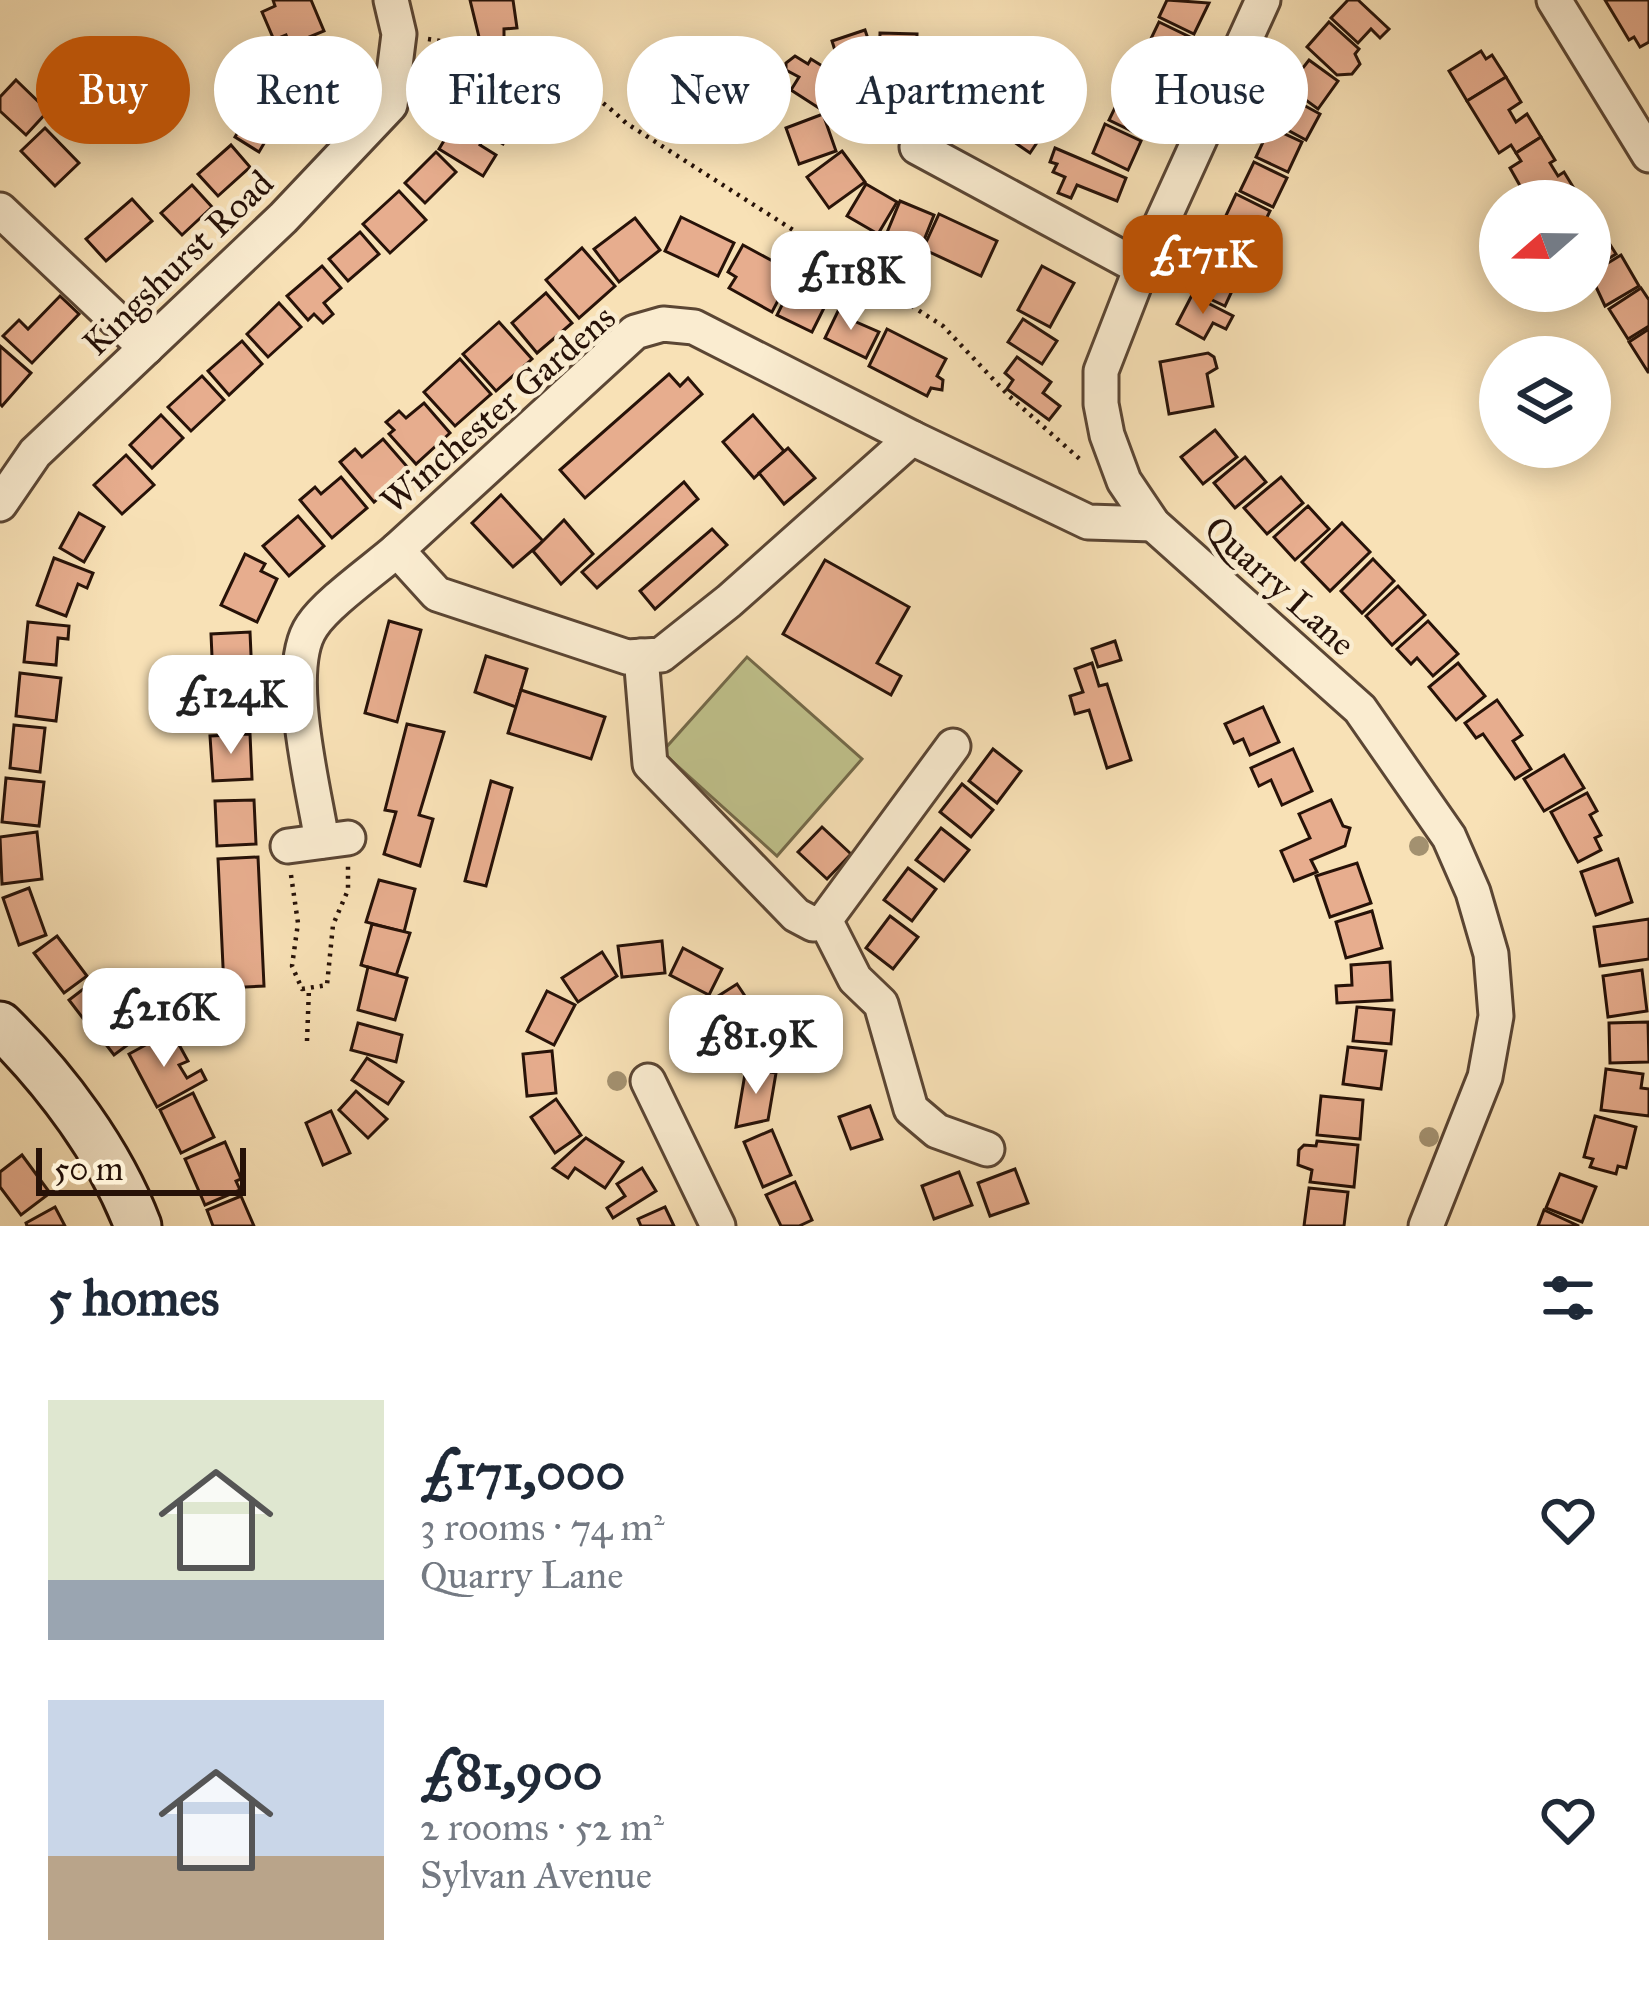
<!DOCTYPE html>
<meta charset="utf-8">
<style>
body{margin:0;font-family:"IM FELL Great Primer",serif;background:#f6f6f7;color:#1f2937;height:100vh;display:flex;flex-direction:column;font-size:45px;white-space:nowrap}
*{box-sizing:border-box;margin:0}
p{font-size:39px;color:#747a83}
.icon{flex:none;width:66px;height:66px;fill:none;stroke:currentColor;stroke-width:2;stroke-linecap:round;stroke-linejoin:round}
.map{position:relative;height:1226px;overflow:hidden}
.details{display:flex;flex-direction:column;background:#fff;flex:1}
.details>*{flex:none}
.banner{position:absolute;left:36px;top:36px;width:1578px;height:108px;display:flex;gap:24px}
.needle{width:78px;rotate:250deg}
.fabs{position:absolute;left:1479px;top:180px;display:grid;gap:24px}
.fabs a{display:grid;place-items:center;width:132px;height:132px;border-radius:50%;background:#fff;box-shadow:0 6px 30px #0003;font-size:60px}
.scale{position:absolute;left:36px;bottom:30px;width:210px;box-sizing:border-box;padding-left:12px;border:6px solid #271208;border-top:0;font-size:33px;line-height:42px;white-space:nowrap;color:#271208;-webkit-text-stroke:9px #faecd0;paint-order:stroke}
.price{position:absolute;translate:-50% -102px;padding:0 27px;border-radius:24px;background:#fff;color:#222;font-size:39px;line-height:78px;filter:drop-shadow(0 3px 6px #0008)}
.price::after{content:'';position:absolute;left:50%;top:72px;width:36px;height:27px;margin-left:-18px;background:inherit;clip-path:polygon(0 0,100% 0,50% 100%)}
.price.on{background:#b45309;color:#fff}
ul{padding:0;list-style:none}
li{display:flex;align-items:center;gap:36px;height:300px;padding:0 48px}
li span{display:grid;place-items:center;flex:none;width:336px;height:240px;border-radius:0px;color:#555}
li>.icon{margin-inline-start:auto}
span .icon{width:144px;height:144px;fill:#fffc;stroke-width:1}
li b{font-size:51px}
h2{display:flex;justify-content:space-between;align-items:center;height:144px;padding:0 48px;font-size:51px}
.tag{padding:0 42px;border-radius:54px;background:#fff;box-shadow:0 6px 30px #0003;font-size:42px;line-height:108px}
.tag.on{background:#b45309;color:#fff}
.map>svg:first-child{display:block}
.green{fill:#c0c28c;stroke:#746a4a;stroke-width:3}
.building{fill:#e7ad8e;stroke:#271208;stroke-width:3}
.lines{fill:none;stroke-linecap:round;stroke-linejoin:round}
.street-casing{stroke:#5b4634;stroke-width:39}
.secondary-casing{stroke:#271208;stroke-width:51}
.path{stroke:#271208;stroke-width:4.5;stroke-dasharray:3 6;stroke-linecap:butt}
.street{stroke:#faecd0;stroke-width:33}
.secondary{stroke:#faecd0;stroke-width:45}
.tree{fill:#a39170}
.labels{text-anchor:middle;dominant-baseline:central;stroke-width:9;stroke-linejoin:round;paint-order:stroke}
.street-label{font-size:36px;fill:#271208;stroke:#faecd0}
</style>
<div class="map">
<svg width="1649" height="1226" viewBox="0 0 1649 1226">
<rect width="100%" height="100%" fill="#f8e1b6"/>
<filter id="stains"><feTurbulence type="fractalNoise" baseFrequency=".00167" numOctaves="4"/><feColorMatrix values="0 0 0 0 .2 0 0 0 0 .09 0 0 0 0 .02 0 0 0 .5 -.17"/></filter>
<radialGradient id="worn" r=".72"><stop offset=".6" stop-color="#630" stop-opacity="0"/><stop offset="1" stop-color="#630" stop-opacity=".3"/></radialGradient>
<polygon class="green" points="747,657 862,759 777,856 662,752"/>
<g class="building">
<polygon points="273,0 311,0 324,31 290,45 286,35 274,40 262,12 275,6"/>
<polygon points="470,0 513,0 517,28 504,29 504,45 480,41"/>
<polygon points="1167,0 1209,3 1194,34 1159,17"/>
<polygon points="1348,0 1358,0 1389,29 1380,38 1371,29 1358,43 1331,18"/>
<polygon points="1605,0 1649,0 1649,42 1640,47 1634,37 1629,40"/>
<polygon points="1159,22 1194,39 1180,68 1145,51"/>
<polygon points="1329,22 1359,49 1355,54 1360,64 1352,74 1337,75 1307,47"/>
<polygon points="865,30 877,65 843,76 832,41"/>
<polygon points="880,33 917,34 916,72 879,70"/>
<polygon points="931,40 966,54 952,91 916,77"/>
<polygon points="261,51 303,54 299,98 258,94"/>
<polygon points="1145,51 1180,68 1167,96 1133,79"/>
<polygon points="1481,51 1486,59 1492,55 1506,77 1467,101 1449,71"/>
<polygon points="466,52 502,63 489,110 453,99"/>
<polygon points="795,56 808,64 811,59 845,80 825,112 791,90 799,77 786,70 786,63"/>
<polygon points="1309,60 1338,81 1318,109 1288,87"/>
<polygon points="972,63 1002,83 981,115 951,95"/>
<polygon points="1506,77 1521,102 1509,110 1516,122 1527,114 1541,137 1516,153 1511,145 1499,153 1467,101"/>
<polygon points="16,80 48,111 26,135 0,111 0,97"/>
<polygon points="1005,86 1053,119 1030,153 982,120"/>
<polygon points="1125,87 1159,104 1144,137 1109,120"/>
<polygon points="1285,95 1320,114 1306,140 1271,121"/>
<polygon points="256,102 280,116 259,152 235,137"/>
<polygon points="465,106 509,133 503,144 486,134 480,145 496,155 483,176 439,149"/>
<polygon points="823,114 836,151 799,164 786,128"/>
<polygon points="1105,124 1141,141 1128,170 1093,153"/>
<polygon points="1270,127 1302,142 1288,172 1256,157"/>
<polygon points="45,128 79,163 55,186 21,151"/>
<polygon points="1541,137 1555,160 1550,163 1558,176 1564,172 1578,195 1568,201 1517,201 1514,196 1523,191 1510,168 1521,161 1516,153"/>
<polygon points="231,145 250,167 218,196 198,174"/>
<polygon points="1055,148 1126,178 1117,201 1077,185 1071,198 1058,193 1065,177 1053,172 1057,164 1050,162"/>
<polygon points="842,151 865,182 829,208 807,177"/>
<polygon points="436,152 456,172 425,203 405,183"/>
<polygon points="1254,162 1287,178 1273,207 1240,191"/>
<polygon points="866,184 897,202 878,234 847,216"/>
<polygon points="192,185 212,207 182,235 161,213"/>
<polygon points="399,191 426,220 390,253 363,224"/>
<polygon points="1236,194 1270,211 1256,240 1222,224"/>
<polygon points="132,199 152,221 106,261 86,239"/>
<polygon points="900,201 934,215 920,250 886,235"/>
<polygon points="939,214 997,241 981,276 923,249"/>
<polygon points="681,217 734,243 718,276 665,251"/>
<polygon points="635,218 660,250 619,282 594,249"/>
<polygon points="1590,223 1598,235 1602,232 1616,254 1590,270"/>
<polygon points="1220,228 1255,244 1243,271 1207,255"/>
<polygon points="360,232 379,254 348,281 329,259"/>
<polygon points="743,245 793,272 772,312 729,288 736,277 728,272"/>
<polygon points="582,248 615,286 579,318 546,280"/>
<polygon points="1621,255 1639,286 1605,306 1590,274"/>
<polygon points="1208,261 1239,276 1225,306 1193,291"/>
<polygon points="322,266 341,288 324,303 333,314 323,323 314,314 308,320 287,296"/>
<polygon points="1042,266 1074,283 1050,327 1018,310"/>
<polygon points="1641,288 1649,300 1649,326 1628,339 1609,309"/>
<polygon points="790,289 825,306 812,332 777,315"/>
<polygon points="546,293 572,323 537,353 512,323"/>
<polygon points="1192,295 1233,316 1226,329 1213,323 1204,339 1177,324"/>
<polygon points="60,296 79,314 32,363 3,336 19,320 28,329"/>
<polygon points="279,303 301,327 268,357 247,334"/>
<polygon points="840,307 857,315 854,321 879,332 866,358 825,338"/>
<polygon points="1023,319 1057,341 1042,364 1008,342"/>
<polygon points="499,322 532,359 496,391 463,354"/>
<polygon points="887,329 946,359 937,376 943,380 942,390 931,388 927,396 869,366"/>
<polygon points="1649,329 1649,372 1648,372 1629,342"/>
<polygon points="242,341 262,364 229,395 208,371"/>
<polygon points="0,346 31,373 2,406 0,404"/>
<polygon points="1208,353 1214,357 1217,368 1207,374 1213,406 1169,414 1160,362"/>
<polygon points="1017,357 1051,382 1043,393 1060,406 1049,420 1007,389 1013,380 1005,373"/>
<polygon points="460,359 491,394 455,426 424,392"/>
<polygon points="669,374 680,386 688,378 702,394 585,498 560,470"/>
<polygon points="202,376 224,400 191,431 168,407"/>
<polygon points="424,403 450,433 416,464 389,434 394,430 386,422 399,411 406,418"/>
<polygon points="161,415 183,438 152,468 130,445"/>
<polygon points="753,415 784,451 754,478 723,442"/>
<polygon points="1215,430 1237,457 1203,484 1181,457"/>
<polygon points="383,439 410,470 374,502 340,462 355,449 362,457"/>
<polygon points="788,448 815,478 784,504 759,473"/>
<polygon points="126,455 154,485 122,514 94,485"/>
<polygon points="1245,457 1266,482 1235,508 1214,483"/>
<polygon points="341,477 367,508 332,538 300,500 315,487 321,494"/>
<polygon points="1281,477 1303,503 1267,534 1244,508"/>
<polygon points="684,482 698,499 597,588 582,572"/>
<polygon points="501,495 543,541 513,567 472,523"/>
<polygon points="1308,506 1329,529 1295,560 1274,537"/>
<polygon points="79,513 104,527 84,562 60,548"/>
<polygon points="298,516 324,546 289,576 263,546"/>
<polygon points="564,520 593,554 561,584 533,551"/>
<polygon points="1342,523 1370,552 1330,591 1302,562"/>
<polygon points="712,529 727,545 655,609 640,591"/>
<polygon points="245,554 265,564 261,571 277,579 257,622 221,605"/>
<polygon points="54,558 93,573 87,588 78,584 66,616 37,605"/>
<polygon points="1373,559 1394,581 1362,613 1341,591"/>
<polygon points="825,560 909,607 877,663 901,676 891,695 783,634"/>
<polygon points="1398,586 1425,615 1392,645 1366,616"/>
<polygon points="389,621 421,630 397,722 365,713"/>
<polygon points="1428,621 1458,654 1433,676 1417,658 1411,664 1397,649"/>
<polygon points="28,622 69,626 68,639 58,638 56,665 24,662"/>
<polygon points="250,632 252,677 213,679 211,634"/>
<polygon points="1115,641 1121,660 1098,667 1092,649"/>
<polygon points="486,656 527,669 516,707 475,692"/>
<polygon points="1092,663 1099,686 1107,684 1131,760 1107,768 1089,710 1075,714 1070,696 1083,692 1075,669"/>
<polygon points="1458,663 1485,696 1456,720 1429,687"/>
<polygon points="20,673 61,678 56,721 16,716"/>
<polygon points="250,684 252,729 213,731 210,686"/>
<polygon points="521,690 605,717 591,759 508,733"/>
<polygon points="1497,700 1522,735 1513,741 1531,769 1515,779 1483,734 1476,738 1465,723"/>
<polygon points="1263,707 1279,742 1250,755 1243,739 1234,743 1225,724"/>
<polygon points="407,724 444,732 419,815 433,819 420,866 384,854 396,812 385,810"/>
<polygon points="14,725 45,728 40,772 10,768"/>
<polygon points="250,734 252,779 213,781 210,736"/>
<polygon points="993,749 1021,771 997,803 969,781"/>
<polygon points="1293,749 1312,791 1282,805 1271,780 1259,786 1251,768"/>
<polygon points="1564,755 1584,788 1544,811 1524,779"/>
<polygon points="6,778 44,782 39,826 2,822"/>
<polygon points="491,781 512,788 486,886 465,881"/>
<polygon points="962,784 993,810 971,837 940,812"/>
<polygon points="1587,793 1597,811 1590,815 1601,835 1595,838 1601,850 1578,862 1551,812"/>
<polygon points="254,800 256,844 217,846 215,801"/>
<polygon points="1331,800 1343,826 1350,828 1345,846 1311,860 1317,872 1294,881 1281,851 1310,838 1299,814"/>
<polygon points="822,827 851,854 827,879 798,852"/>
<polygon points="941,828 969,850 944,881 916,860"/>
<polygon points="37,832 42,879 2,884 0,837"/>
<polygon points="258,857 264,986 224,988 218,859"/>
<polygon points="1618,859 1632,902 1596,915 1581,872"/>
<polygon points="1357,863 1371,903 1330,917 1316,876"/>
<polygon points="908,868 936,889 912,921 884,900"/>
<polygon points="379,880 415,889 404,932 366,922"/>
<polygon points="29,888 46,935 19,945 3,898"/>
<polygon points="1372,911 1382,948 1346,958 1336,922"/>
<polygon points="890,916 918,937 893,969 866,948"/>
<polygon points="1649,919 1649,959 1600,966 1594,927"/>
<polygon points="372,924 410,933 396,976 361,965"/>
<polygon points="57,936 87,976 64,993 34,953"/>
<polygon points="662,941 665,973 622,977 618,946"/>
<polygon points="683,948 722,969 709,995 670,975"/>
<polygon points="602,952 617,976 578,1002 562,978"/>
<polygon points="1390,962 1392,1000 1337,1003 1336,986 1352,985 1351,965"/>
<polygon points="368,967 407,978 395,1020 358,1010"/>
<polygon points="1642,970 1647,1011 1608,1017 1603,976"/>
<polygon points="95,980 121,1014 95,1034 69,1000"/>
<polygon points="737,984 761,1020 736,1037 712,1000"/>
<polygon points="547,991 575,1005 554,1045 527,1031"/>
<polygon points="1357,1007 1394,1010 1391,1044 1353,1041"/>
<polygon points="124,1021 137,1038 114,1055 101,1038"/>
<polygon points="1648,1022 1649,1062 1610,1063 1609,1023"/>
<polygon points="358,1023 402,1035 396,1062 351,1050"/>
<polygon points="769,1030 775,1053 779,1052 781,1058 759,1065 757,1059 747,1062 740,1038"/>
<polygon points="162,1036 167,1046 177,1041 188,1061 179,1065 187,1078 201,1070 206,1080 157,1107 129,1054"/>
<polygon points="1348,1047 1386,1051 1381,1089 1343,1084"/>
<polygon points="552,1051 556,1093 527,1096 523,1054"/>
<polygon points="367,1058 403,1082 388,1104 352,1080"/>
<polygon points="746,1068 776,1073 768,1120 736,1127"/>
<polygon points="1606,1069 1643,1074 1641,1088 1649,1089 1649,1116 1601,1110"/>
<polygon points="356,1091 387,1119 368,1138 339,1110"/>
<polygon points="193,1093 214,1137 181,1153 160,1110"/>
<polygon points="1321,1096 1363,1100 1360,1139 1317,1135"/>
<polygon points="556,1099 581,1135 555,1153 531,1117"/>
<polygon points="870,1106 882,1139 851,1149 839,1117"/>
<polygon points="331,1111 350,1153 323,1165 306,1123"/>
<polygon points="1595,1116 1636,1127 1626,1168 1618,1166 1616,1174 1590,1167 1593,1159 1584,1157"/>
<polygon points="772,1130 791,1175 763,1187 744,1142"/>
<polygon points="586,1138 623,1162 605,1188 575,1168 568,1178 553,1168"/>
<polygon points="1317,1141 1358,1145 1354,1187 1310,1182 1312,1170 1298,1165 1299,1150 1304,1145 1316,1146"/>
<polygon points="225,1142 241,1179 236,1181 240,1190 205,1205 185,1159"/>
<polygon points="22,1155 50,1193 21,1215 0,1187 0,1172"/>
<polygon points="642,1168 656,1191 613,1218 607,1208 625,1196 617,1184"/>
<polygon points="1015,1169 1028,1203 990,1216 978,1183"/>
<polygon points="959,1172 972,1205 934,1219 922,1186"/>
<polygon points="1560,1174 1596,1187 1582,1222 1546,1208"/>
<polygon points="795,1182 812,1220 799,1226 781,1226 766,1195"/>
<polygon points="1309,1188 1348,1192 1344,1226 1304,1226"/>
<polygon points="241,1196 254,1226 213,1226 207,1210"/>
<polygon points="55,1207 65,1226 27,1226 26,1223"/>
<polygon points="665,1207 674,1226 641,1226 638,1219"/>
<polygon points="1544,1210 1579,1226 1538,1226"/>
</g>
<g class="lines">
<g class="street-casing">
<g id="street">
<polyline points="1263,0 1141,268 1101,371 1101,404 1107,435 1124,481 1153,524 1360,709 1449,837 1473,892 1491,954 1496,1016 1485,1077 1426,1226"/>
<polyline points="1554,0 1649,155"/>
<polyline points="917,147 1141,268"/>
<polyline points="0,210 146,348"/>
<polyline points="0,504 35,453 283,218 390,105 399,34 391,0"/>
<polyline points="397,550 635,332 663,324 694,327 912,438"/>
<polyline points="641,656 650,764 796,915 813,924 825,920 953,746"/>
<path d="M 322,841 C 314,789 282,669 312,626 C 327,603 374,570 397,550 L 437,594 L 627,657 L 661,655 L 729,601 L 912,438 L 1088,522 L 1153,524"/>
<polyline points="288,846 348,838"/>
<polyline points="825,920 855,979 881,1004 911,1109 937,1131 987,1149"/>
<polyline points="648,1081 718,1226"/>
</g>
</g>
<g class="secondary-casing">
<path id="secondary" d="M 0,1025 C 56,1080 110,1152 138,1226"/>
</g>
<g class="path">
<path d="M 428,39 C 508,51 565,65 626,123 L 943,326 L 1009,396 L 1083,462"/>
<polyline points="291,875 298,923 292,966 302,989 327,985 333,925 348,890 348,866"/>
<polyline points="307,1041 309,988"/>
</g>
<use href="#street" class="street"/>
<use href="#secondary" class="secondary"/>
</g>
<g class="tree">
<circle cx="1419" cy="846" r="10"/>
<circle cx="617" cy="1081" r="10"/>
<circle cx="1429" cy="1137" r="10"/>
</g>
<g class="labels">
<g class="street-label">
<text transform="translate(178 263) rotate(-44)">Kingshurst Road</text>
<text transform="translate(498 409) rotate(-41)">Winchester Gardens</text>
<text transform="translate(1280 586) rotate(42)">Quarry Lane</text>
</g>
</g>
<rect width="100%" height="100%" filter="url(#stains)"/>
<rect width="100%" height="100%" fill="url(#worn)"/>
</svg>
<div class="fabs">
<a><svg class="needle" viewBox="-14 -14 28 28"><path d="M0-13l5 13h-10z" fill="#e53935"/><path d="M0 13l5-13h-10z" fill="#747a83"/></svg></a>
<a><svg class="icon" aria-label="layers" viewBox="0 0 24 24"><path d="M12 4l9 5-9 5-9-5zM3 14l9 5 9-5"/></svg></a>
</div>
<div class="scale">50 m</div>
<b class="price on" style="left:1203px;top:317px">£171K</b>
<b class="price" style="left:851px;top:333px">£118K</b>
<b class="price" style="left:231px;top:757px">£124K</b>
<b class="price" style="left:164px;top:1070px">£216K</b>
<b class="price" style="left:756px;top:1097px">£81.9K</b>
<div class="banner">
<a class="tag on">Buy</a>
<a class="tag">Rent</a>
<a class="tag">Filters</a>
<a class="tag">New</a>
<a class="tag">Apartment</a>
<a class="tag">House</a>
</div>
</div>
<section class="details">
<h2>5 homes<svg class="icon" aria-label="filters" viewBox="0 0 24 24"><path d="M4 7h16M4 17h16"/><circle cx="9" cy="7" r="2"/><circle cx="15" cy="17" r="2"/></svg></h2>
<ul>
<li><span style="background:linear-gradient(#dfe7d0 75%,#9aa5b1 0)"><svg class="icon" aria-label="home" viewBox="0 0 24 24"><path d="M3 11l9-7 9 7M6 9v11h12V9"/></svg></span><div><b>£171,000</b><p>3 rooms · 74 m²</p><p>Quarry Lane</p></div><svg class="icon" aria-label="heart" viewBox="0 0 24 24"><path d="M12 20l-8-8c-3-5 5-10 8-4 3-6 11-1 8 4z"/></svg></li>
<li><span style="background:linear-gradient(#c9d6e8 65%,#b9a48a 0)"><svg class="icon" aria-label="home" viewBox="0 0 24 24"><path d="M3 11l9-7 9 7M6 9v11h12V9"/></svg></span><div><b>£81,900</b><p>2 rooms · 52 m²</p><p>Sylvan Avenue</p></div><svg class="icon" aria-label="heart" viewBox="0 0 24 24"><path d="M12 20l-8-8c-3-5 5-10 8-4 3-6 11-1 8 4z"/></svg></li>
</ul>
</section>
